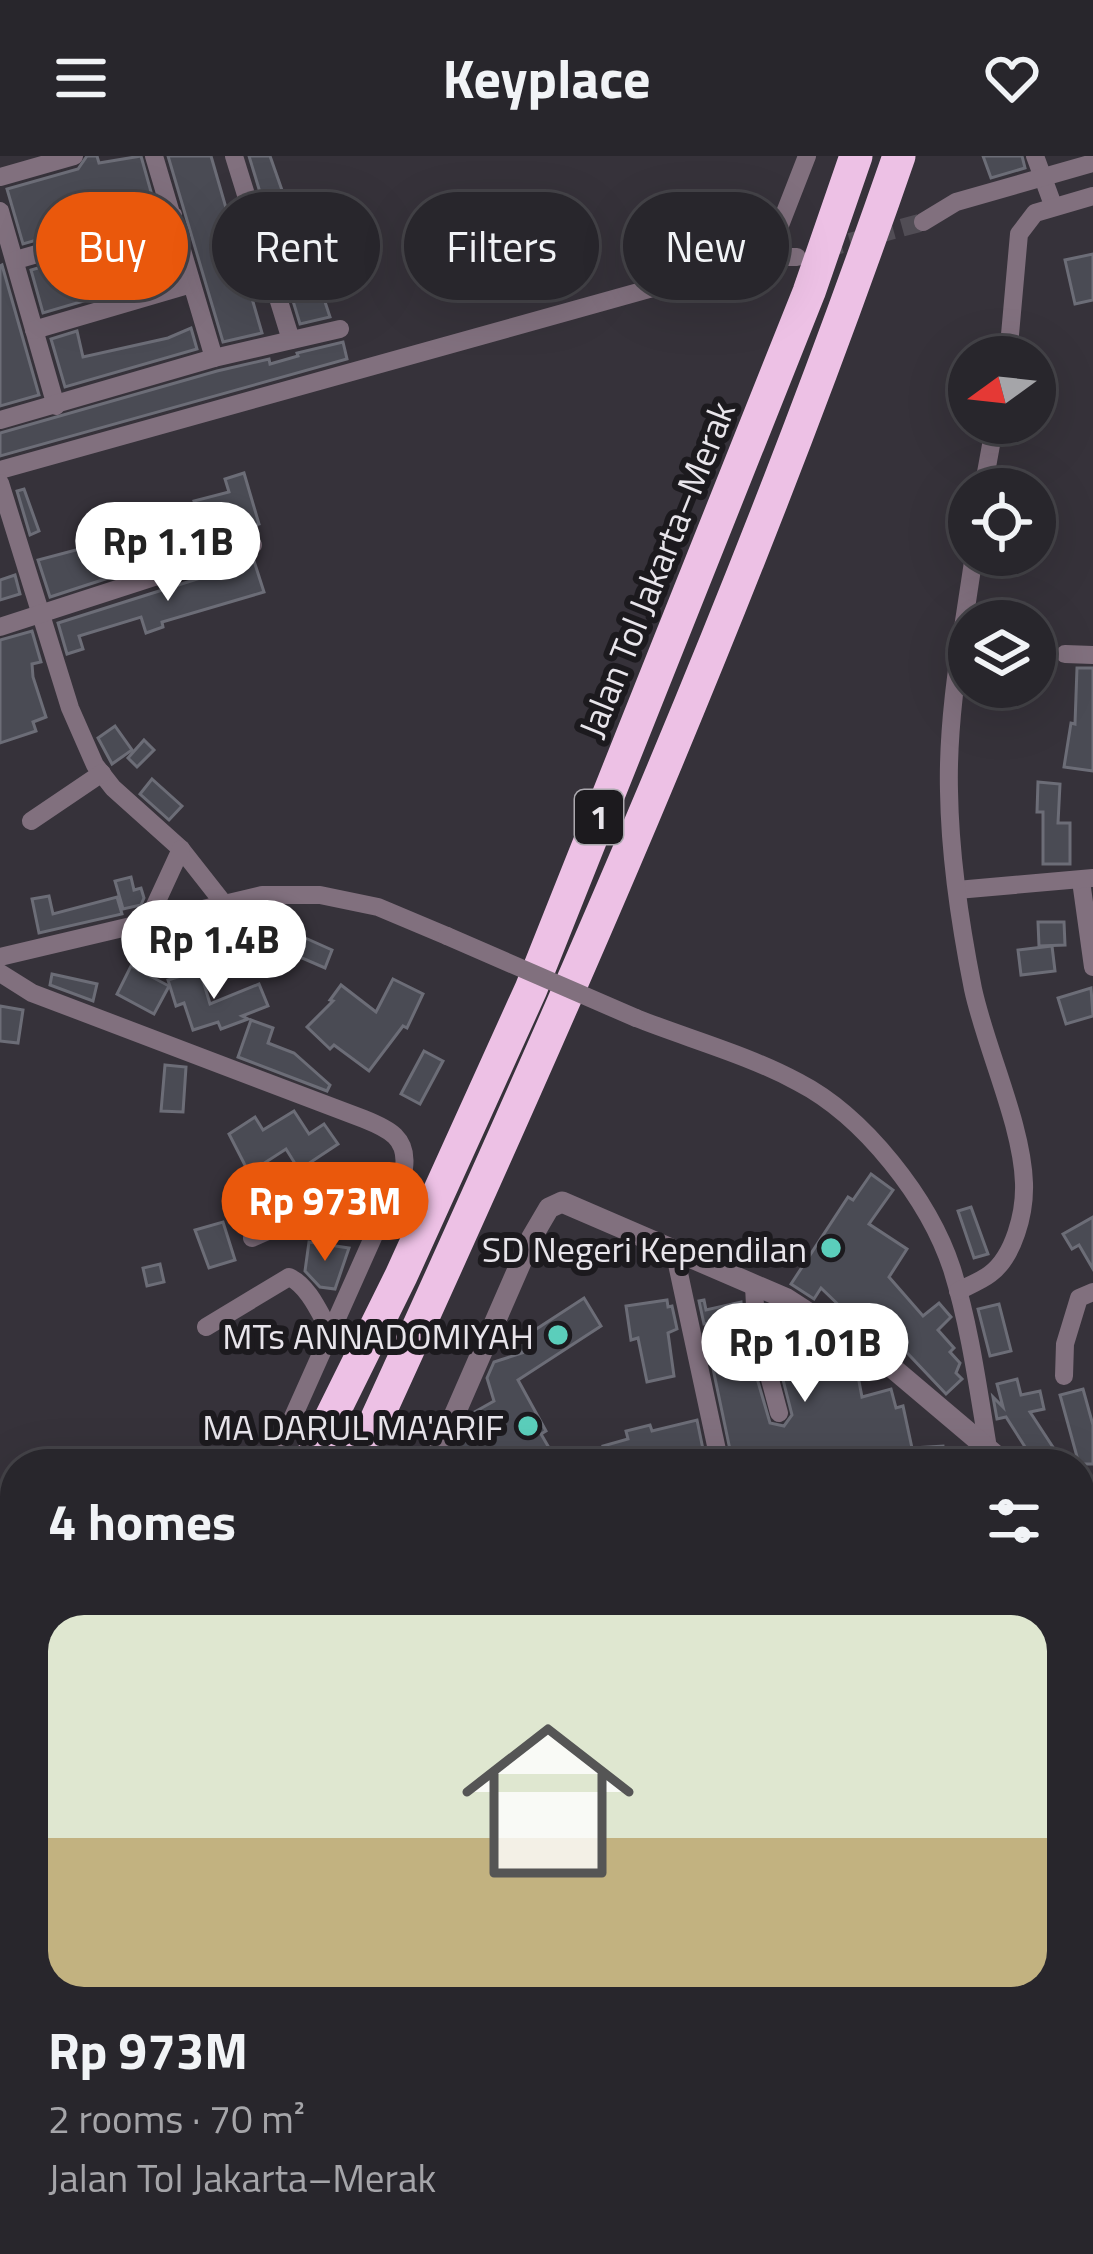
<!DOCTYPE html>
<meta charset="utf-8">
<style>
body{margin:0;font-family:"Titillium Web",sans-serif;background:#302e34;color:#f1f3f6;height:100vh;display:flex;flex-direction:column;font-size:45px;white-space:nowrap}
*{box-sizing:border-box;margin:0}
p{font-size:39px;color:#a5a5a9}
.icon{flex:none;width:66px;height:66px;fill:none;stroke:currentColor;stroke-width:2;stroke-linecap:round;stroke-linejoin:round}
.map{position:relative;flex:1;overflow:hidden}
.details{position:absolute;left:0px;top:1293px;width:1095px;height:807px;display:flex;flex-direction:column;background:#28262c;border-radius:48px 48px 0 0;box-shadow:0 12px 48px #0002,0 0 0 3px #444348}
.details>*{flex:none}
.hud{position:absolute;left:36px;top:36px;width:1023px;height:108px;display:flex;gap:24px}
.needle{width:78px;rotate:255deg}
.controls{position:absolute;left:948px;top:180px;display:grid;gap:24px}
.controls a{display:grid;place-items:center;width:108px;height:108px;border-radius:50%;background:#28262c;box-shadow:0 12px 48px #0002,0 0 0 3px #444348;font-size:60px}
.price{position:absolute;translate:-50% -102px;padding:0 27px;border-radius:42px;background:#fff;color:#222;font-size:39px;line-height:78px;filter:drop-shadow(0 3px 6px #0008)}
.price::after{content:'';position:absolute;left:50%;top:72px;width:36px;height:27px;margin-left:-18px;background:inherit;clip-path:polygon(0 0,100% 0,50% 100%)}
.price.current{background:#ea580c;color:#fff}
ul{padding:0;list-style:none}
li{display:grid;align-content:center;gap:24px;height:636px;padding:0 48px}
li+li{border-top:3px solid #444348}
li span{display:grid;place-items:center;height:372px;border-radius:36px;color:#555}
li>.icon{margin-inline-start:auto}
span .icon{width:216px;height:216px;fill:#fffc;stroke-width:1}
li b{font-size:51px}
h2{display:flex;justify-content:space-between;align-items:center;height:144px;padding:0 48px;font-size:51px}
.tag{padding:0 42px;border-radius:54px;background:#28262c;box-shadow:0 12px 48px #0002,0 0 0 3px #444348;font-size:42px;line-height:108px}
.tag.current{background:#ea580c;color:#fff}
header{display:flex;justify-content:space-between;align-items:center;height:156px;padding:0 48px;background:#28262c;font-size:54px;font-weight:700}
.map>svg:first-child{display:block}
.building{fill:#4a4b54;stroke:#6c6d77;stroke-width:3}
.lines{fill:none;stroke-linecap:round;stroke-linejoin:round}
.minor-tunnel{stroke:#514d55;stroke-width:18;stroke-dasharray:18 9;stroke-linecap:butt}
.minor{stroke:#81707e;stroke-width:18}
.tertiary{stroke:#81707e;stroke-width:21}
.motorway{stroke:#edc1e5;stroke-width:33}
.minor-bridge{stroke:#81707e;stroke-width:18}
.poi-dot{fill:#5bcebb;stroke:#1c1a1e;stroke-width:4.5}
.labels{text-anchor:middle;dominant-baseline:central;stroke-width:12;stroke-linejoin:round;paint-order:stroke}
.shield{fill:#1c1a1e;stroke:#aba8ae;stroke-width:3}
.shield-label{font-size:33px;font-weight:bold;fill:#e8e5eb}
.street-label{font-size:36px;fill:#e8e5eb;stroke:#1c1a1e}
.poi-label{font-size:36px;fill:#e8e5eb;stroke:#1c1a1e;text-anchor:end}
</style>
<header><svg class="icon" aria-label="menu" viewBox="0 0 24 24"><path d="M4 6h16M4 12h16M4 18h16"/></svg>Keyplace<svg class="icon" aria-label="heart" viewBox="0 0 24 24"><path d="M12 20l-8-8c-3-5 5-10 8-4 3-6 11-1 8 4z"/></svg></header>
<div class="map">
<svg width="1093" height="2098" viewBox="0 0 1093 2098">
<rect width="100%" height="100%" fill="#36323a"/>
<g class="building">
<polygon points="87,0 97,0 99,7 141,0 155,50 23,88 7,33 78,13"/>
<polygon points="168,0 211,0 237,90 247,87 260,129 249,132 262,177 223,186"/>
<polygon points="249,0 270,0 296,74 301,73 330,161 300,168"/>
<polygon points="983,0 1022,0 1025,12 991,22"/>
<polygon points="1093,98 1093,144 1075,148 1065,104"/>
<polygon points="82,99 90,135 99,133 101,140 43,157 31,114"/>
<polygon points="2,109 39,239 0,250 0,110"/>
<polygon points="191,172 197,193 65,231 51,183 77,175 83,201 168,182"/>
<polygon points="343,186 347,203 0,300 0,277 217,215 269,203 270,208 298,200 297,197"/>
<polygon points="244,317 259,368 221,379 222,385 50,441 38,404 140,377 138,372 163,366 162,360 196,351 194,345 229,336 225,323"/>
<polygon points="24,333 39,375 30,379 17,335"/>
<polygon points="254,405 264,436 162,466 163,471 146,477 141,461 79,480 83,493 67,498 58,467"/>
<polygon points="15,419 20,438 0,444 0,424"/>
<polygon points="32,475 41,506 32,508 33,521 46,561 33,566 36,575 0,587 0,484"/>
<polygon points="1077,512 1093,512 1093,615 1064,611 1071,567 1075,568"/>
<polygon points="115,570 132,594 112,608 98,582"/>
<polygon points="144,584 154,594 137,611 128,602"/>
<polygon points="152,623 182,650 169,664 140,638"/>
<polygon points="1038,626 1060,628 1058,667 1070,667 1070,708 1043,708 1043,656 1037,656"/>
<polygon points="131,721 134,734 141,732 144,742 141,749 123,753 115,725"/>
<polygon points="49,740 53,758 117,741 122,758 39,777 32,743"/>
<polygon points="1038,766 1064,766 1065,789 1039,790"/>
<polygon points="303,781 332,794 325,812 295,799"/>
<polygon points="1052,790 1055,815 1021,819 1018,794"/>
<polygon points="131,810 169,830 154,858 117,838"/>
<polygon points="200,814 210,848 259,828 268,850 242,860 248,863 221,873 218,866 193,874 184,847 176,850 168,824"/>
<polygon points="52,818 97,828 93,845 50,829"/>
<polygon points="393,823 423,838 407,872 403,870 369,915 334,889 330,893 307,871 333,845 330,844 341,829 376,856"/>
<polygon points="1091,832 1093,860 1066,868 1058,842"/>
<polygon points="0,850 23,854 18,887 0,885"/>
<polygon points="251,864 273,872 268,887 294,897 330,929 327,935 238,901"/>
<polygon points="424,895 443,905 420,948 401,938"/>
<polygon points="165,909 186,911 183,956 161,955"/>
<polygon points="294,955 309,978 324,968 338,988 299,1014 286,993 249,1017 229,978 255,961 263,974"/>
<polygon points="871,1018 893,1034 869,1068 907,1093 889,1121 923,1160 939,1147 951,1161 938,1174 954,1192 950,1196 960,1207 956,1217 962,1223 946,1238 893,1182 886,1189 871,1180 821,1132 814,1143 791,1128 848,1041 853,1044"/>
<polygon points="971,1051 988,1098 974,1102 958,1055"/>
<polygon points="1093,1061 1093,1113 1079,1089 1072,1093 1063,1078"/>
<polygon points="223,1066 235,1104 209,1112 195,1074"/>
<polygon points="309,1086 349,1092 335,1133 320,1131 305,1115"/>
<polygon points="160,1108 164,1126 147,1130 143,1112"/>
<polygon points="584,1142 601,1170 518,1224 546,1275 541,1278 552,1297 532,1308 449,1308 458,1288 466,1282 463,1276 471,1258 494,1245 487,1222 494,1206 522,1197 515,1187"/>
<polygon points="667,1144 668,1151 672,1150 677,1173 668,1177 674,1220 647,1226 638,1182 631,1184 626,1150"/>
<polygon points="704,1144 706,1154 741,1146 743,1174 770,1267 784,1270 792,1259 769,1169 785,1163 790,1187 810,1182 813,1194 831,1189 839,1194 844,1217 857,1215 862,1241 891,1233 896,1252 903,1250 912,1292 943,1290 945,1308 733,1308 711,1203 717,1202 710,1167 704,1168 699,1145"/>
<polygon points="999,1148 1011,1195 990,1200 978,1153"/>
<polygon points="1017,1223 1021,1239 1040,1235 1044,1253 1030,1256 1064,1308 1036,1308 1006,1261 997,1263 993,1241 1003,1251 997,1228"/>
<polygon points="1083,1233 1093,1269 1093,1308 1079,1308 1060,1239"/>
<polygon points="697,1264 706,1308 608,1308 603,1290 628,1283 626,1275 650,1269 652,1275"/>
</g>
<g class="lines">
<polyline class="minor-tunnel" points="824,93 923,66"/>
<g class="minor">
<polyline points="154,0 214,202"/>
<polyline points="234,0 291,184"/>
<polyline points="1035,0 1053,49"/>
<polyline points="0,21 74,0"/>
<polyline points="0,55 56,250"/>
<polyline points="923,66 956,46 1093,7"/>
<polyline points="764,101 797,101"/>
<polyline points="16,104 173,59"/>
<polyline points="34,174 191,128"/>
<polyline points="1008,201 1019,78 1035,57 1093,40"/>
<polyline points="0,264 214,202 340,173"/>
<polyline points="0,314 764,101 770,95 807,0"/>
<polyline points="0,327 70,552 95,609 113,632 181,693 225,749"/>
<polyline points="983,333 995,267"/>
<polyline points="0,471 253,389"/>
<polyline points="1065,498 1093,499"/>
<polyline points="31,665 102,617"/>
<polyline points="1081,725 1093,811"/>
<polyline points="957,734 1093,722"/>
<polyline points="146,769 181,693"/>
<polyline points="0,801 262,739 320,739 378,751 447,780"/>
<path d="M 0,817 L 32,837 L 364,963 C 389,973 408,982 404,1012 L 272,1308"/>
<path d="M 636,862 C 689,883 748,899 798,926 C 864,960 929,1043 952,1113 C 970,1171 978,1232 988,1292"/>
<path d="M 252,1082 C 296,1060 329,1062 375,1075"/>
<polyline points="674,1094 720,1308"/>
<polyline points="754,1129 756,1171 779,1257"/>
<path d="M 958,1135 C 968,1130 981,1125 990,1118 C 1014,1100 1025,1057 1024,1027 C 1022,968 986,893 973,833 C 960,768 950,701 949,635 C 947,557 963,476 974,399"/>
<path d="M 206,1171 L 289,1121 C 309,1130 320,1158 331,1177"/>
<polyline points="1064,1220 1065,1188 1079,1142 1093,1136"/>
<polyline points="1080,1700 1093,1654"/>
<polyline points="1085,1759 1093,1736"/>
<polyline points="1080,1796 1087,1793 1093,1782"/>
<polyline points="0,1830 15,1800"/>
<polyline points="113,2085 118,2098"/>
<polyline points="421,2085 429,2098"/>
<polyline points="527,2085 528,2098"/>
<polyline points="559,2085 597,2098"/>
<polyline points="696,2085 740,2098"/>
<polyline points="1061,2093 1077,2098"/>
<polyline points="355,2098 367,2085"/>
<polyline points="945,2098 949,2085"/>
<polyline points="983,2098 987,2085"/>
</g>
<g class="tertiary">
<polyline points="433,1308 532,1081 549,1052 562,1046 787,1143 889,1209 1006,1308"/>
<polyline points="1080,1362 1093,1371"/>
<polyline points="24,2098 31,2085"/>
</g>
<g class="motorway">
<polyline points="308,1308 401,1120 531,833 809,136 856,0"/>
<path d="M 356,1308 C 553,878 744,448 899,0"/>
<polyline points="0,1924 15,1895"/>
<polyline points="0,2007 15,1979"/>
</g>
<polyline class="minor-bridge" points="447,780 636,862"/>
</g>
<g class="poi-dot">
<circle cx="831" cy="1092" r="12"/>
<circle cx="558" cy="1179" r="12"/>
<circle cx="528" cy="1270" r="12"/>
</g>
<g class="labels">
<rect class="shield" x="575" y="634" width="48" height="54" rx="9"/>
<g class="shield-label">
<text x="599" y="661">1</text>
</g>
<g class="street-label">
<text transform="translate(656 413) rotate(-68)">Jalan Tol Jakarta–Merak</text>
</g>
<g class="poi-label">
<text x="807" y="1092">SD Negeri Kependilan</text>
<text x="534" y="1179">MTs ANNADOMIYAH</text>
<text x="504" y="1270">MA DARUL MA'ARIF</text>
</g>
</g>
</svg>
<div class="controls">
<a><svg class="needle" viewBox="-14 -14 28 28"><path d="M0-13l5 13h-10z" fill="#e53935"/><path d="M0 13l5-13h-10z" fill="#a5a5a9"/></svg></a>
<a><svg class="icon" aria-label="locate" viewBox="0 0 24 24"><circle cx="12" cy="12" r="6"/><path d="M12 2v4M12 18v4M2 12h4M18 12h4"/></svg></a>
<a><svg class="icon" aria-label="layers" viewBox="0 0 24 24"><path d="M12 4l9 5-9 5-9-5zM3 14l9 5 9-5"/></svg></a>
</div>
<b class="price" style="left:168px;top:448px">Rp 1.1B</b>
<b class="price" style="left:214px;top:846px">Rp 1.4B</b>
<b class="price current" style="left:325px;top:1108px">Rp 973M</b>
<b class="price" style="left:805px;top:1249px">Rp 1.01B</b>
<div class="hud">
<a class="tag current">Buy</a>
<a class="tag">Rent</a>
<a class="tag">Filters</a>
<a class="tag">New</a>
</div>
<section class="details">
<h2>4 homes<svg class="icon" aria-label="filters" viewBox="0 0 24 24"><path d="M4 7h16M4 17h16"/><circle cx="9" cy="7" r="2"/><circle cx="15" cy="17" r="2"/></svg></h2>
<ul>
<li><span style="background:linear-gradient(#dfe7d0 60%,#c2b280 0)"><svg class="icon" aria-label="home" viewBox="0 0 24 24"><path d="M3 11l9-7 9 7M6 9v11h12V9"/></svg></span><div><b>Rp 973M</b><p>2 rooms · 70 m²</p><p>Jalan Tol Jakarta–Merak</p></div></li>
</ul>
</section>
</div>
